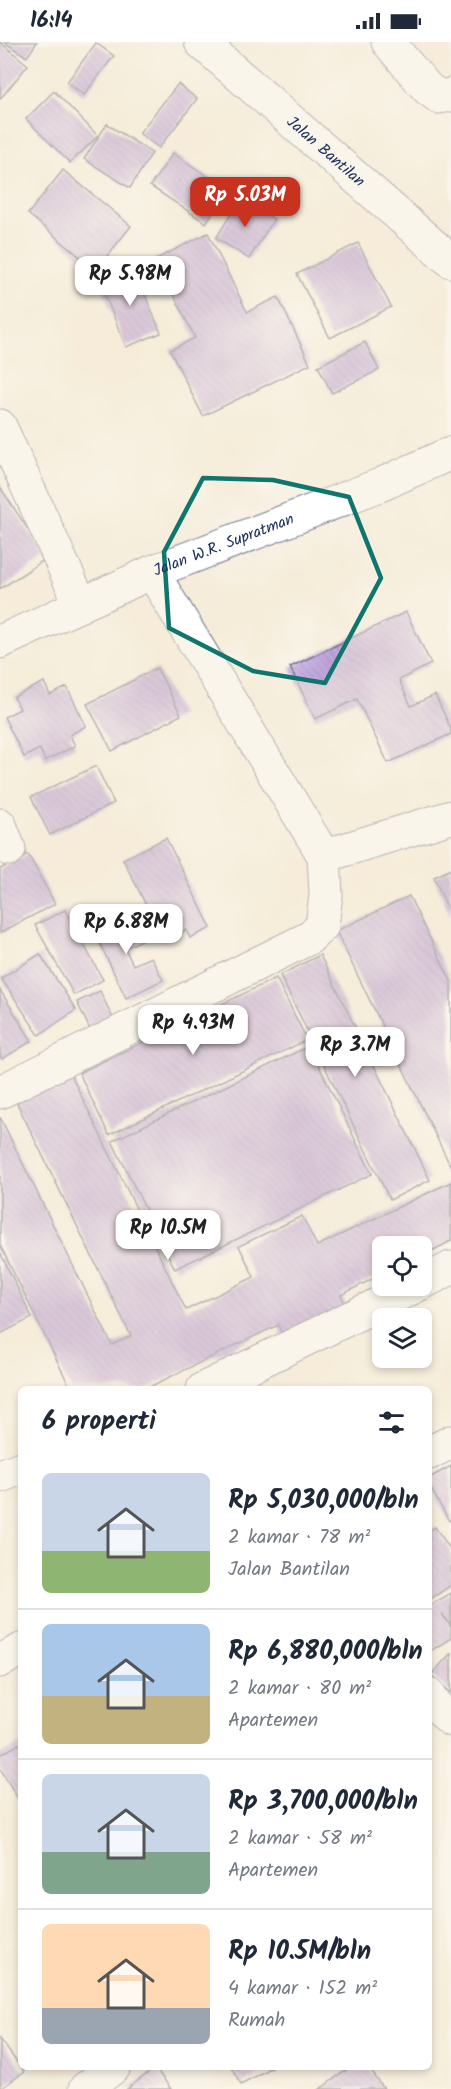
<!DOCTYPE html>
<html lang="id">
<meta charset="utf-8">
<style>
body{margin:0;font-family:Kalam,sans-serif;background:#f2f2f3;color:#1f2937;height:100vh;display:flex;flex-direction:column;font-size:22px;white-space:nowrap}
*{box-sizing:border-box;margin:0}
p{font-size:20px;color:#747a83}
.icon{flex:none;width:33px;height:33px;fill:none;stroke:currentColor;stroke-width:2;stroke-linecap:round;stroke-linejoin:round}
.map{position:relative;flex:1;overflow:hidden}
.panel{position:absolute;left:18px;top:1344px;width:414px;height:684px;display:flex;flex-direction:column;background:#fff;border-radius:9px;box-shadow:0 3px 9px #0003}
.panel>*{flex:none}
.tools{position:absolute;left:372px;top:1194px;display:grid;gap:12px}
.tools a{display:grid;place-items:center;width:60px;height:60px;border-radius:9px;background:#fff;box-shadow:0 3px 9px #0003;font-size:30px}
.price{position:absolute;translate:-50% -51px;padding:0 14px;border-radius:12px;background:#fff;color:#222;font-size:20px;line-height:39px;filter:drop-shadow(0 2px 3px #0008)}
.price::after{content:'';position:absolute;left:50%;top:36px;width:18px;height:14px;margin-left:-9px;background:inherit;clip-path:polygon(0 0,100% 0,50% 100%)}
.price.current{background:#c8321e;color:#fff}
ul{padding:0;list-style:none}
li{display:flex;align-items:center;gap:18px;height:150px;padding:0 24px}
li+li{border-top:2px solid #e0e1e3}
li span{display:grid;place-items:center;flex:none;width:168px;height:120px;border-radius:9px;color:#555}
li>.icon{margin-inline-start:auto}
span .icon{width:72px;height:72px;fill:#fffc;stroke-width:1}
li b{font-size:26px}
h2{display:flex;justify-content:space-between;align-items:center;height:72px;padding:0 24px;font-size:26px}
.status{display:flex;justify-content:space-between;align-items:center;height:42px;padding:0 30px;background:#fff;direction:ltr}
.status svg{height:16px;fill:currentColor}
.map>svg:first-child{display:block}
.building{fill:url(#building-back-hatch)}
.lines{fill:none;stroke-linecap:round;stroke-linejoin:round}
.minor-casing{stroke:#677189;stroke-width:35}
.minor{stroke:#fff;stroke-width:33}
.marked{fill:none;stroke:#0f766e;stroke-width:4.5;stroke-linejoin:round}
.labels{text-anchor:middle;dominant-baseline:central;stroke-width:6;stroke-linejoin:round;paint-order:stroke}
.street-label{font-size:16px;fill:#1b2f5e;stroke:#fff}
</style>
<div class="status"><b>16:14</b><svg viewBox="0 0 49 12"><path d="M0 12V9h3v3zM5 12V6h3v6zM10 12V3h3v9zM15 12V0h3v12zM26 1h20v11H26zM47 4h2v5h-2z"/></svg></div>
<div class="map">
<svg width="451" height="2047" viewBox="0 0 451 2047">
<defs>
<pattern id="building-back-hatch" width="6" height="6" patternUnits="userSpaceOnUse" patternTransform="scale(1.5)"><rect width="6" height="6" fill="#b89ad9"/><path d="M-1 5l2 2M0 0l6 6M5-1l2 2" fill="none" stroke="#957eb3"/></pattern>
</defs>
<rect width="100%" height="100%" fill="#fff"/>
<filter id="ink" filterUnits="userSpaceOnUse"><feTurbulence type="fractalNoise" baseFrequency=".0167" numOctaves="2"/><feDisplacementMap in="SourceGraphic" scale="12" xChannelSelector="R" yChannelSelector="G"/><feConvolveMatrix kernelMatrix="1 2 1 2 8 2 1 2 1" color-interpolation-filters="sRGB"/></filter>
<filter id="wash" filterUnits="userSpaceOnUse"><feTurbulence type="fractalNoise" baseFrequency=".008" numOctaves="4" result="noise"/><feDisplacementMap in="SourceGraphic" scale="24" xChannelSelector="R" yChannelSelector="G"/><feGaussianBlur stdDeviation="1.35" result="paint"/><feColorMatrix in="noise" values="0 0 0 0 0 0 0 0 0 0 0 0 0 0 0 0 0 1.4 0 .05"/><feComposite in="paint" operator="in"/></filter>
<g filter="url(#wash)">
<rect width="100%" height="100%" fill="#f5ecd9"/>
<g id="blocks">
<g class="building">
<polygon points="0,0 28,23 0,57"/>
<polygon points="4,0 37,0 27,15"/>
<polygon points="96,1 114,14 84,53 67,40"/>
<polygon points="178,42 197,57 159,106 139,91"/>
<polygon points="54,49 98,94 70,121 26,77"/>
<polygon points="107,82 152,111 130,146 84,117"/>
<polygon points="173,111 228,148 206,181 150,144"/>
<polygon points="63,128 131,184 96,228 28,172"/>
<polygon points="241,156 274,177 249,217 216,196"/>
<polygon points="208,191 247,270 278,255 310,322 203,374 170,308 195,296 156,217"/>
<polygon points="358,201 391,265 330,296 297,232"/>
<polygon points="133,225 161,291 126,305 99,238"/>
<polygon points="365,300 379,328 332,351 318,324"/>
<polygon points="0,445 47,516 0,547"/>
<polygon points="406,570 431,622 399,638 411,664 435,653 451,687 451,692 388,721 357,657 315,677 290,625"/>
<polygon points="157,626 181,673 112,709 87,662"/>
<polygon points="44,640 50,653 67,645 86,684 70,693 75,704 45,719 40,707 24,715 4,675 20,667 14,655"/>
<polygon points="96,724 114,761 50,793 31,755"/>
<polygon points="166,796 211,886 190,896 186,888 164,899 123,817"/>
<polygon points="28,812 55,862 0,891 0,827"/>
<polygon points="451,827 451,875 434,835"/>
<polygon points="409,854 451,939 451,1125 336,889"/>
<polygon points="65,868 103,938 74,953 35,883"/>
<polygon points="129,870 142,898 125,906 133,923 151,915 163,938 126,956 93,887"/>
<polygon points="40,912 76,968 39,993 1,936"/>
<polygon points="320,913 430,1138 390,1158 280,933"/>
<polygon points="276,936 307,998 109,1093 79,1031"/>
<polygon points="0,948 32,999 2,1017 0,1014"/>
<polygon points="100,949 116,983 93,994 77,960"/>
<polygon points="309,1004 372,1132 175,1227 112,1099"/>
<polygon points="71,1033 186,1268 254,1235 239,1204 302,1174 317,1204 451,1140 451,1199 422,1214 422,1204 382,1204 382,1232 341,1253 348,1268 285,1298 278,1283 145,1347 71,1347 0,1203 0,1075 112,1303 131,1294 16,1059"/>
<polygon points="0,1210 32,1276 0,1292"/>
<polygon points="451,1424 451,1478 449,1479 429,1443 429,1436"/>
<polygon points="435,1485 451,1508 451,1543 429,1558 429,1489"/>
<polygon points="451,1551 451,1583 442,1572 451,1585 451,1596 429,1610 429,1564"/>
<polygon points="451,1611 451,1651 431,1633"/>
<polygon points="21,1701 21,1762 0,1726 0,1713"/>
<polygon points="0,1997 24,2030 0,2047"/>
<polygon points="231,2025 272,2025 241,2042"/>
<polygon points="351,2025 368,2025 384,2047 320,2047"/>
<polygon points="155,2026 171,2047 127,2047"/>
</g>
</g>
</g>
<g filter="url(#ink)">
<use href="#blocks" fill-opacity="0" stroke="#677189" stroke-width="1.5"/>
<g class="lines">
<g class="minor-casing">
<g id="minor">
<path id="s1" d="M 201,0 L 451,219"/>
<polyline points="388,0 427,46 439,55 451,53"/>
<polyline points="0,384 81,563"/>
<path id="s2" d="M 0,600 L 152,530 L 380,443 L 451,411"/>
<polyline points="0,783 9,807"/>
<polyline points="324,814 451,775"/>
<polyline points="0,1050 309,896 322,884 326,853 324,814 152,530"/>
<polyline points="422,1241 451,1226"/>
<polyline points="203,1347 416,1244"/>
<polyline points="429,1411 451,1400"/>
<polyline points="0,1434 21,1426"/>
<polyline points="0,1619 21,1608"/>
<polyline points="429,1652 436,1663 451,1678"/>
<polyline points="85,2047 114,2025"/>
</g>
</g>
<use href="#minor" class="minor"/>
</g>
</g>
<path d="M0 0H451V2047H0ZM 203,436 L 273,438 L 349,455 L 381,536 L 325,641 L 253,629 L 169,586 L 164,510 Z" fill="#f5ecd9" fill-opacity=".55" fill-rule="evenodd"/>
<path class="marked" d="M 203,436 L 273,438 L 349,455 L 381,536 L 325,641 L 253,629 L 169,586 L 164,510 Z"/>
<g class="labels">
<g class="street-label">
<text stroke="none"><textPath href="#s1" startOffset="166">Jalan Bantilan</textPath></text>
<text stroke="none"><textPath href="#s2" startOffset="244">Jalan W.R. Supratman</textPath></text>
</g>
</g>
</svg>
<div class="tools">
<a><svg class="icon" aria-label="locate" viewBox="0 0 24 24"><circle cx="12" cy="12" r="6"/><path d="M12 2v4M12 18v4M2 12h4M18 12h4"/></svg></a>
<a><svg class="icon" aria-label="layers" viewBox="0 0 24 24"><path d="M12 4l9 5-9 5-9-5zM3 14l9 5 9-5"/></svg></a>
</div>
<b class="price current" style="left:245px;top:186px">Rp 5.03M</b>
<b class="price" style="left:130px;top:265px">Rp 5.98M</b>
<b class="price" style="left:126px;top:913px">Rp 6.88M</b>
<b class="price" style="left:193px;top:1014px">Rp 4.93M</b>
<b class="price" style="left:355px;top:1036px">Rp 3.7M</b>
<b class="price" style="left:168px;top:1219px">Rp 10.5M</b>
<section class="panel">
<h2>6 properti<svg class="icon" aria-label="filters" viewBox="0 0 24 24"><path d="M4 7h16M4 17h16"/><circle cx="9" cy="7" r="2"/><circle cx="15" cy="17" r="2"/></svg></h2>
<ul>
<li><span style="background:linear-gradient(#c9d6e8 65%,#8fb573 0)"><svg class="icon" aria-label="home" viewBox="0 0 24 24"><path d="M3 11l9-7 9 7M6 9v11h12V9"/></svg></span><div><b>Rp 5,030,000/bln</b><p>2 kamar · 78 m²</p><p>Jalan Bantilan</p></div></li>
<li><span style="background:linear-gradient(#a9c7e8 60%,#c2b280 0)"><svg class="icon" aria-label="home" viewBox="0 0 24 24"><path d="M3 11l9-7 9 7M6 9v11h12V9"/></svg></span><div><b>Rp 6,880,000/bln</b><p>2 kamar · 80 m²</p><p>Apartemen</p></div></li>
<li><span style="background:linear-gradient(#c9d6e8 65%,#7fa58c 0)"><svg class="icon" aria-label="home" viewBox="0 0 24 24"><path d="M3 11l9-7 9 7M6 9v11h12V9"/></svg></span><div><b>Rp 3,700,000/bln</b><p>2 kamar · 58 m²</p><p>Apartemen</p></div></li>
<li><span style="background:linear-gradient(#ffd9b3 70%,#9aa5b1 0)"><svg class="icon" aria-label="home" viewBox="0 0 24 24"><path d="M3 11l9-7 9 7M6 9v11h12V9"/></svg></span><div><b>Rp 10.5M/bln</b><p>4 kamar · 152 m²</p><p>Rumah</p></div></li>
</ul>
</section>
</div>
